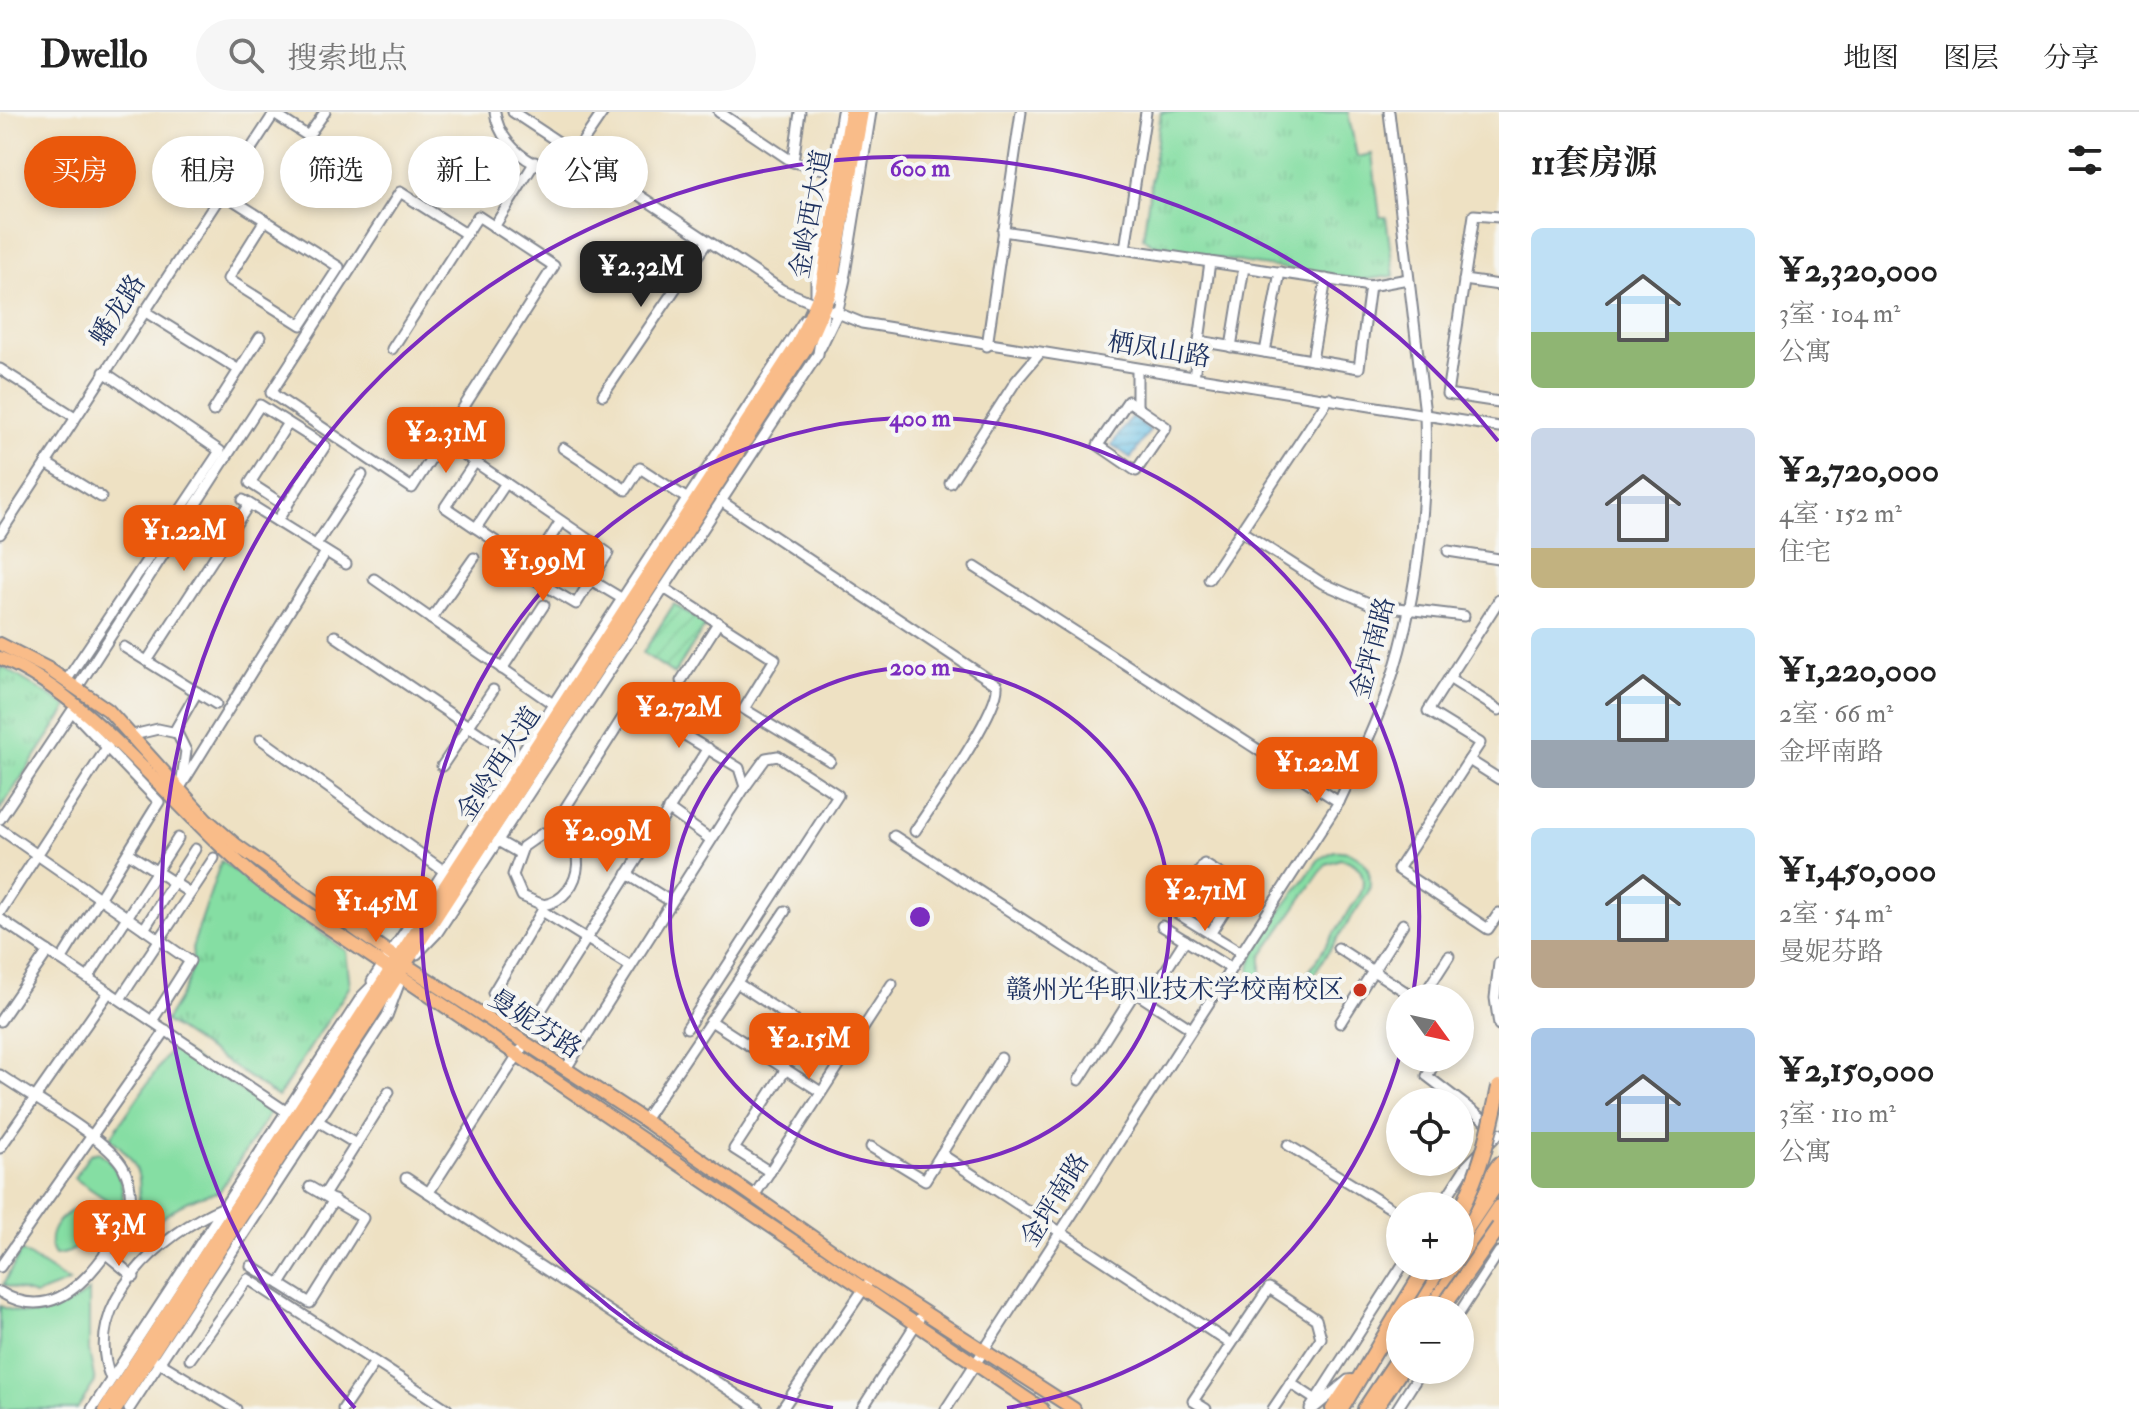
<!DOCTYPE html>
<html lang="zh">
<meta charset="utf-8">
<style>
body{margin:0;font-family:"IM FELL Double Pica","Noto Serif SC",serif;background:#f6f6f6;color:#222;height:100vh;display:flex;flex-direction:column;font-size:30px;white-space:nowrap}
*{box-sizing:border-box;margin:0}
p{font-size:26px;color:#767676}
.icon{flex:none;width:44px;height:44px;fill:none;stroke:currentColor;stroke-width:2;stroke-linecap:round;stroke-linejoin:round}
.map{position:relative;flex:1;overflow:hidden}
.panel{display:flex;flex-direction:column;background:#fff;width:640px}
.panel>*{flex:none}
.banner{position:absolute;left:24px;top:24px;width:760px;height:72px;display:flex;gap:16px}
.needle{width:52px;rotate:123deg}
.controls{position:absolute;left:1386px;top:872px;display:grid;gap:16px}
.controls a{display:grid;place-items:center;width:88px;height:88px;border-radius:50%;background:#fff;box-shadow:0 4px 12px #0003;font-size:40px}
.price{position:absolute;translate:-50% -68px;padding:0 18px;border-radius:16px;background:#ea580c;color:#fff;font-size:26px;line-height:52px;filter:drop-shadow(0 2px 4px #0008)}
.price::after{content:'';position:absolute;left:50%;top:48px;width:24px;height:18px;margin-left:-12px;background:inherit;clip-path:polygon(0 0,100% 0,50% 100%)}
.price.selected{background:#222;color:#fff}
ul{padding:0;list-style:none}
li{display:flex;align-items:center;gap:24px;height:200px;padding:0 32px}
li span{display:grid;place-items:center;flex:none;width:224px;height:160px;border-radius:12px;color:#555}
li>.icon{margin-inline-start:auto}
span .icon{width:96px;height:96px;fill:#fffc;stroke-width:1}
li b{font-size:34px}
h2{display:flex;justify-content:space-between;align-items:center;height:96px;padding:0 32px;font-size:34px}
.tag{padding:0 28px;border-radius:36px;background:#fff;box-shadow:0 4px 12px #0003;font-size:28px;line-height:72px}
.tag.selected{background:#ea580c;color:#fff}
header{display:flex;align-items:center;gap:48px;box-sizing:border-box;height:112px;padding:0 40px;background:#fff;border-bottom:2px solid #e0e0e0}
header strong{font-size:38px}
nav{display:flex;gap:44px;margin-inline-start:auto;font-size:28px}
.search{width:560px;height:72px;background:#f6f6f6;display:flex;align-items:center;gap:20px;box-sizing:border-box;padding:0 28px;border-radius:44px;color:#767676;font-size:30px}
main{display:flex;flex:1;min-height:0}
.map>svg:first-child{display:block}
.grass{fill:#85dea3;stroke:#508680;stroke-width:2;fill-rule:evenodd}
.park{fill:url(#park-tufts);stroke:#508680;stroke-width:2}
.garden{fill:url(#garden-furrows);stroke:#508680;stroke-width:2}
.water{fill:url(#water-rules);stroke:#4178a2;stroke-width:2}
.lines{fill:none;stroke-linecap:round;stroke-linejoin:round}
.minor-casing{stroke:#848890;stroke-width:13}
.major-casing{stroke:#848890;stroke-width:16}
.highway-casing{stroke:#848890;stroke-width:18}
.minor{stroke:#fff;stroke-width:9}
.major{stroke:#f9bc89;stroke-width:12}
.highway{stroke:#f9bc89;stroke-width:14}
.highway-bridge-casing{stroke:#848890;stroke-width:18;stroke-linecap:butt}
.highway-bridge{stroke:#f9bc89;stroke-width:14}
.ring{fill:none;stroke:#7b2cbf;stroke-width:4}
.poi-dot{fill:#c8321e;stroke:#f6f6f2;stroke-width:3}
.labels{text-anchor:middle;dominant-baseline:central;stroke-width:8;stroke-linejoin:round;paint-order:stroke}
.street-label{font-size:26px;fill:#1b2f5e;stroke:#f6f6f2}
.poi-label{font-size:26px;fill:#1b2f5e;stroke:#f6f6f2;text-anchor:end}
.centre{fill:#7b2cbf;stroke:#f6f6f2;stroke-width:4}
.ring-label{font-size:24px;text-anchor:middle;font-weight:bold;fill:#7b2cbf;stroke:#f6f6f2;stroke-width:8;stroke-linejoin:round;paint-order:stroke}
</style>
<header>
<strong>Dwello</strong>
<div class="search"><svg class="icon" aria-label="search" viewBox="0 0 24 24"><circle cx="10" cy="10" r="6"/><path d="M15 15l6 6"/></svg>搜索地点</div>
<nav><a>地图</a><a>图层</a><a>分享</a></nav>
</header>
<main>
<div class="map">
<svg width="1499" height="1297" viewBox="0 0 1499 1297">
<defs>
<pattern id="park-tufts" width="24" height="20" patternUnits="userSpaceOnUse" patternTransform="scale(2)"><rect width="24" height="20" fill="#85dea3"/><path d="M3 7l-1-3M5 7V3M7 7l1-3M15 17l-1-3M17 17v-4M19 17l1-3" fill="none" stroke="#72bf8f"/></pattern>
<pattern id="garden-furrows" width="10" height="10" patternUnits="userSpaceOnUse" patternTransform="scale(2)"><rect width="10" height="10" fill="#85dea3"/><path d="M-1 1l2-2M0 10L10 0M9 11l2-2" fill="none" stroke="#72bf8f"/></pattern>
<pattern id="water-rules" width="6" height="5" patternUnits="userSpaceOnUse" patternTransform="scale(2)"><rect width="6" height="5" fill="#67c0e5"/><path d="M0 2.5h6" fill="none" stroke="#549cbd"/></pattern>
</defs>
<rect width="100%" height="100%" fill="#f6f6f2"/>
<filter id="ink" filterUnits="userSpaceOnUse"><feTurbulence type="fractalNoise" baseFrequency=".0125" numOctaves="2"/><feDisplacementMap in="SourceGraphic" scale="16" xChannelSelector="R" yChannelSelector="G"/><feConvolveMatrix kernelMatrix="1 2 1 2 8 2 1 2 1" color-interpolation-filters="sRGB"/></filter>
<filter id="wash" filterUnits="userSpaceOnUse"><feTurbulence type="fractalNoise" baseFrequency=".006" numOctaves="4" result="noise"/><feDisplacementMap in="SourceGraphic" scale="32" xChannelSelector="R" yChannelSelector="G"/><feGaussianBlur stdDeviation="1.8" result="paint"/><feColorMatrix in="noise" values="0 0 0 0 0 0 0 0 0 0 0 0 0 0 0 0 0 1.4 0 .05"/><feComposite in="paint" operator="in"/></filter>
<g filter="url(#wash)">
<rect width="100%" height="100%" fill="#eee1c3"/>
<g class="grass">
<path d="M 1334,739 C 1359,737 1374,755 1369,779 L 1303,878 C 1280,897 1241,879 1252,847 C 1260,822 1303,771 1319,747 ZM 1340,747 C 1359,749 1367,763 1361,781 L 1302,870 L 1285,879 L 1270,876 L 1261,864 L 1261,845 L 1326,752 Z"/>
<path d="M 174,933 L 271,999 L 219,1080 C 188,1084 161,1103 142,1128 C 126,1087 162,1068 110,1026 Z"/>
<path d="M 99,1040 C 118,1054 126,1075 122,1098 L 74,1066 L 90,1042 Z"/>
<path d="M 86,1094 L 91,1104 C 91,1125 77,1142 55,1143 C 41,1122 64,1097 86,1094 Z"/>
<polygon points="21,1139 69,1170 35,1183 3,1173"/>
<path d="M 89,1179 L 89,1239 L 95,1270 L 77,1297 L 0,1297 L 0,1194 C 35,1209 59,1201 89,1179 Z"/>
</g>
<g class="park">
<polygon points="1161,0 1348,0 1357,45 1372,42 1380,105 1386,105 1394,164 1361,168 1161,138 1143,126"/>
<polygon points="0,553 68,595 0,698"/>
<path d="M 221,749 L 346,839 L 350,874 L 278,985 L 165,909 C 179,886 196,865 192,836 Z"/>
</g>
<polygon class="garden" points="674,492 706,513 674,562 643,541"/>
<polygon class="water" points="1131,305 1150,318 1131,346 1112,333"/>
</g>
<g filter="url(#ink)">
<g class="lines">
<g class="minor-casing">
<g id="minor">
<path d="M 495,0 C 501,45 558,73 598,55"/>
<polyline points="513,0 782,178 862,211 1499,315"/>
<polyline points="719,0 793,50 832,59"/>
<polyline points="274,2 308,24 325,0"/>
<polyline points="575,41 603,0"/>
<polyline points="793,50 800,0"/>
<polyline points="222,81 339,155 301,213 228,167 265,108"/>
<polyline points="1499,105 1474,103 1447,282 1499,290"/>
<polyline points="494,115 535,50"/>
<polyline points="1003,119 1370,174 1408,167"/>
<polyline points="1125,137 1146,0"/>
<polyline points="1464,168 1499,173"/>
<polyline points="816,184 816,158 842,0"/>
<polyline points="831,186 845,162 871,0"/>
<polyline points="144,199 239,258"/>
<polyline points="1199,229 1359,256 1370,174"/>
<polyline points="987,234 1021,0"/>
<polyline points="821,235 837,202 845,167"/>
<polyline points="1231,235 1244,155"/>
<polyline points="392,237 478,104 554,154 412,376 271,281 400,80 466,122"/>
<polyline points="1265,240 1280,160"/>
<polyline points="1312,248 1326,167"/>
<polyline points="0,257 75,305"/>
<polyline points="1194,265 1210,150"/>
<polyline points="603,283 707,130"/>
<polygon points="1128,289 1166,315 1136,359 1098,333"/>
<polyline points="1137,295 1137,257"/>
<polyline points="213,299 260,225"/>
<polyline points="563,336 626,378 640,356 686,386"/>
<polyline points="456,337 608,441 576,492 527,463 561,409"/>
<polyline points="475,350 445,395 532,454"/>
<polyline points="46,351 101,385"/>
<polyline points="950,371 1016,269 1039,242"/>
<polyline points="243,388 346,452"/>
<path d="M 721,389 L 997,573 C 1000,598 932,693 915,719"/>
<polyline points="287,395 250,371 288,311"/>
<polyline points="476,416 506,371"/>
<polyline points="1241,419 1322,471 1373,493 1464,504"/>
<polyline points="0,422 275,0"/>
<polyline points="316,433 362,363"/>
<polyline points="1448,439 1499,447"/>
<polyline points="975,455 1339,690"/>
<polyline points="374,467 553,592"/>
<polyline points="1209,467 1329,286"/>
<polyline points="591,468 621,486"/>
<polyline points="664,476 775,547 744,597 830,649"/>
<polyline points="1499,488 1428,599 1480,631 1398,757 1488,817 1499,801"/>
<polyline points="431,507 474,446"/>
<polyline points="335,524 517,647"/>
<polyline points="124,535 216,592"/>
<polyline points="147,549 249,392"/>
<polyline points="502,557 544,493"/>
<polyline points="1449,566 1499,598"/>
<polyline points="66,569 220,339 104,260"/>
<polyline points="681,569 718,511"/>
<polyline points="77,576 260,293 325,334 277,409"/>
<polyline points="174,620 197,580"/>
<polyline points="133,623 158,617 177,621 186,639 182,667"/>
<polyline points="261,627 444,759"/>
<polyline points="1469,648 1499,667"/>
<polyline points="442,654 493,578"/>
<polyline points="181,674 326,440"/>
<polyline points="668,697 710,727"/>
<polyline points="0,707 72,599 159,690 61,848"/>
<polyline points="0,717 190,849 152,909"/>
<polyline points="550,720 632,591 739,656 745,675"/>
<path d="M 543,721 C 593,716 585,787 543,793 L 522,784 L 513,763 L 523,735 Z"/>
<polyline points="894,724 1190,916"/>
<polyline points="498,729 519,741"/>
<polyline points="128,741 190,781"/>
<polyline points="627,762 670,789"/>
<polyline points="542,792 542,799 493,881 536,906 708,636"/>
<polyline points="542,799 629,853"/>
<polyline points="0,800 108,634"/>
<polyline points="0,807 290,1002"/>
<polyline points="1162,814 1230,856"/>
<polyline points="144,817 195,737"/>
<polyline points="1210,822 1240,774 1204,752 1175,800 1240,840"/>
<polyline points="408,823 418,799 805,207"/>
<polyline points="1338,836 1415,886"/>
<polyline points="417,842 437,821 818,242 824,203"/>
<polyline points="1499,851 1495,886 1499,913"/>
<polyline points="88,866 178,726"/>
<polyline points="372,869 408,815"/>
<polyline points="737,871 846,942"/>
<polyline points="1157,872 1185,828"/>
<polyline points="1422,886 1449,844"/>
<polyline points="120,887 214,746"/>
<polyline points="0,909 48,839"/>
<polyline points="711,909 821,980"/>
<polyline points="1340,911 1403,812"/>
<polyline points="1438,946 1427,964 1491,1013"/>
<polyline points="565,958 745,675 766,646 778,644 838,683 687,916"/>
<path d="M 0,963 C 30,984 107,1026 123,1055 C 141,1089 123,1118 103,1145 C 77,1180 44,1207 0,1180"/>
<polyline points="1079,968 1135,880"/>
<polyline points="644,1008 785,799"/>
<polyline points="318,1009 356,1032"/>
<polyline points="1288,1033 1400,1102"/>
<polyline points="871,1035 925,1068 1001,946"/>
<polyline points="0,1036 109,880"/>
<polyline points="941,1042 1231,1232"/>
<polyline points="770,1060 734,1037 786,957"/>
<polyline points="406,1066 758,1297"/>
<polyline points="429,1080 521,938"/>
<polyline points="324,1083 389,980"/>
<polyline points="754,1084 892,872"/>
<polyline points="1441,1094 1466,1055 1499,1021"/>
<polyline points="105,1141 134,1165"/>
<polyline points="251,1154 310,1191 363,1106 310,1075"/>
<polyline points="0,1155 166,918"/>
<polyline points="280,1172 334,1088"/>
<polyline points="1460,1200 1499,1140"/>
<polyline points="190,1247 248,1167 447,1297"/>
<polyline points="157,1249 236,1297"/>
<path d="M 111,1267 C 80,1192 162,1121 224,1095"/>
<polyline points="1290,1271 1316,1288"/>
<polyline points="92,1297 362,884 381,865"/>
<polyline points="129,1297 387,904 402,864"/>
<polyline points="343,1297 375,1250"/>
<polyline points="782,1297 867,1172"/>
<polyline points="862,1297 919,1207"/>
<path d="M 946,1297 L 1339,690 C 1355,656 1371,623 1384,588 C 1416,500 1428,395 1425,302 L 1389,0"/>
<polyline points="1206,1297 1193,1289 1269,1176 1316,1207 1321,1226 1273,1297"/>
<polyline points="1310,1297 1402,1154"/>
<polyline points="1313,1297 1348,1268"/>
<polyline points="1397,1297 1422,1258"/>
</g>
</g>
<g class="major-casing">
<g id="major">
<polyline points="0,532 47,556 108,598 206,707 236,733 406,853 644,1008 871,1166 1074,1297"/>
<path d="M 0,546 C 96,585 180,706 264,772 L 1042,1297"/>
<polyline points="1460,1108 1499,1051"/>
<polyline points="105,1297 798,231 821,179 851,0"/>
<polyline points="116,1297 806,236 830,181 862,0"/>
<polyline points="1332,1297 1351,1269"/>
<polyline points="1376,1297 1402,1258"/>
</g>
</g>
<g class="highway-casing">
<g id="highway">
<polyline points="1460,1126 1499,1068"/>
<polyline points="1460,1153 1499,1095"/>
<polyline points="1412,1198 1441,1154"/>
<polyline points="1430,1198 1460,1154"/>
<polyline points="1341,1297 1400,1198"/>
<polyline points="1365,1297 1400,1244"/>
</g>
</g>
<use href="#minor" class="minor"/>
<use href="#major" class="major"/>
<use href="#highway" class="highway"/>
<g class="highway-bridge-casing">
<g id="highway-bridge">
<path d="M 1460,1099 C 1481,1058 1490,1019 1499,975"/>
<polyline points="1400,1198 1427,1154"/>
<polyline points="1441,1198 1499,1115"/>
</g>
</g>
<use href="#highway-bridge" class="highway-bridge"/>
</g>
</g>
<g class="ring">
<circle cx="920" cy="805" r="250"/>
<path d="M1400 943A499 499 0 0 1 1007 1296M833 1296A499 499 0 1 1 1413 883"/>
<path d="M355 1296A749 749 0 1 1 1498 329"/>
</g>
<circle class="poi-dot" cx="1360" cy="878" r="8"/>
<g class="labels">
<g class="street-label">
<text transform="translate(811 102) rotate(-80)">金岭西大道</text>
<text transform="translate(118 198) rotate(-57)">蟠龙路</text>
<text transform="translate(1159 238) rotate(9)">栖凤山路</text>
<text transform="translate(1373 536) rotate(-75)">金坪南路</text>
<text transform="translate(499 652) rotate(-57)">金岭西大道</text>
<text transform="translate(535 912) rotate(33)">曼妮芬路</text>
<text transform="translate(1055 1088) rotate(-58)">金坪南路</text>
</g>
<g class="poi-label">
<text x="1344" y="878">赣州光华职业技术学校南校区</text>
</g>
</g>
<circle cx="920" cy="805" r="12" class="centre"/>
<g class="ring-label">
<text x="920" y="64">600 m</text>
<text x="920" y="314">400 m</text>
<text x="920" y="563">200 m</text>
</g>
</svg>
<div class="controls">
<a><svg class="needle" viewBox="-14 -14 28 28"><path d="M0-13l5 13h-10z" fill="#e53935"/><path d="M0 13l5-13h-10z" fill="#767676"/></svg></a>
<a><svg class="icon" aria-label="locate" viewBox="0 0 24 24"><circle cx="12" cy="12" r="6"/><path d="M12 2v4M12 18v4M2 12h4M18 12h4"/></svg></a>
<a>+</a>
<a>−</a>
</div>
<b class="price selected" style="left:641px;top:197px">¥2.32M</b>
<b class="price" style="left:446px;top:363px">¥2.31M</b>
<b class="price" style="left:184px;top:461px">¥1.22M</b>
<b class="price" style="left:543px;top:491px">¥1.99M</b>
<b class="price" style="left:679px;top:638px">¥2.72M</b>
<b class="price" style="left:1317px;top:693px">¥1.22M</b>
<b class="price" style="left:607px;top:762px">¥2.09M</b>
<b class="price" style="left:1205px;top:821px">¥2.71M</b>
<b class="price" style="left:376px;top:832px">¥1.45M</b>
<b class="price" style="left:809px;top:969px">¥2.15M</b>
<b class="price" style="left:119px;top:1156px">¥3M</b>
<div class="banner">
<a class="tag selected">买房</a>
<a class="tag">租房</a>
<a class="tag">筛选</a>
<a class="tag">新上</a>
<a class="tag">公寓</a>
</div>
</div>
<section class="panel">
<h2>11套房源<svg class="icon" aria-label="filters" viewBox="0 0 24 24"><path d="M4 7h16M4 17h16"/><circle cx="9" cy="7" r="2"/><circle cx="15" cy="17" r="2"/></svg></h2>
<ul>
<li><span style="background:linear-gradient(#bfe0f5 65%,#8fb573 0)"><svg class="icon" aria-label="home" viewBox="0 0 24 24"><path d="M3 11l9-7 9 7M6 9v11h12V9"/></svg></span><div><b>¥2,320,000</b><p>3室 · 104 m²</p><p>公寓</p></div></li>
<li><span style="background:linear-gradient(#c9d6e8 75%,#c2b280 0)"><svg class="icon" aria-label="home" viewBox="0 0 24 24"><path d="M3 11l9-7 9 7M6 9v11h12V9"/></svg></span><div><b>¥2,720,000</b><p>4室 · 152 m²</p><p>住宅</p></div></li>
<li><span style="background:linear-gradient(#bfe0f5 70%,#9aa5b1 0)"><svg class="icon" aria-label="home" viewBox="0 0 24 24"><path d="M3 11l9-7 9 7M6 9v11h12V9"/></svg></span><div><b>¥1,220,000</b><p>2室 · 66 m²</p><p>金坪南路</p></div></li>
<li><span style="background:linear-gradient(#bfe0f5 70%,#b9a48a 0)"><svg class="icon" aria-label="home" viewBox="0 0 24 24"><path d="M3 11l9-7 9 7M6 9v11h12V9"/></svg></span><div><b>¥1,450,000</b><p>2室 · 54 m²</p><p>曼妮芬路</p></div></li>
<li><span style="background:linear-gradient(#a9c7e8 65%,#8fb573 0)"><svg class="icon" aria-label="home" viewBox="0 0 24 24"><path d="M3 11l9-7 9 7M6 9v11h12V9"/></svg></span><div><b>¥2,150,000</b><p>3室 · 110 m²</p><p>公寓</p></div></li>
</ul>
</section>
</main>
